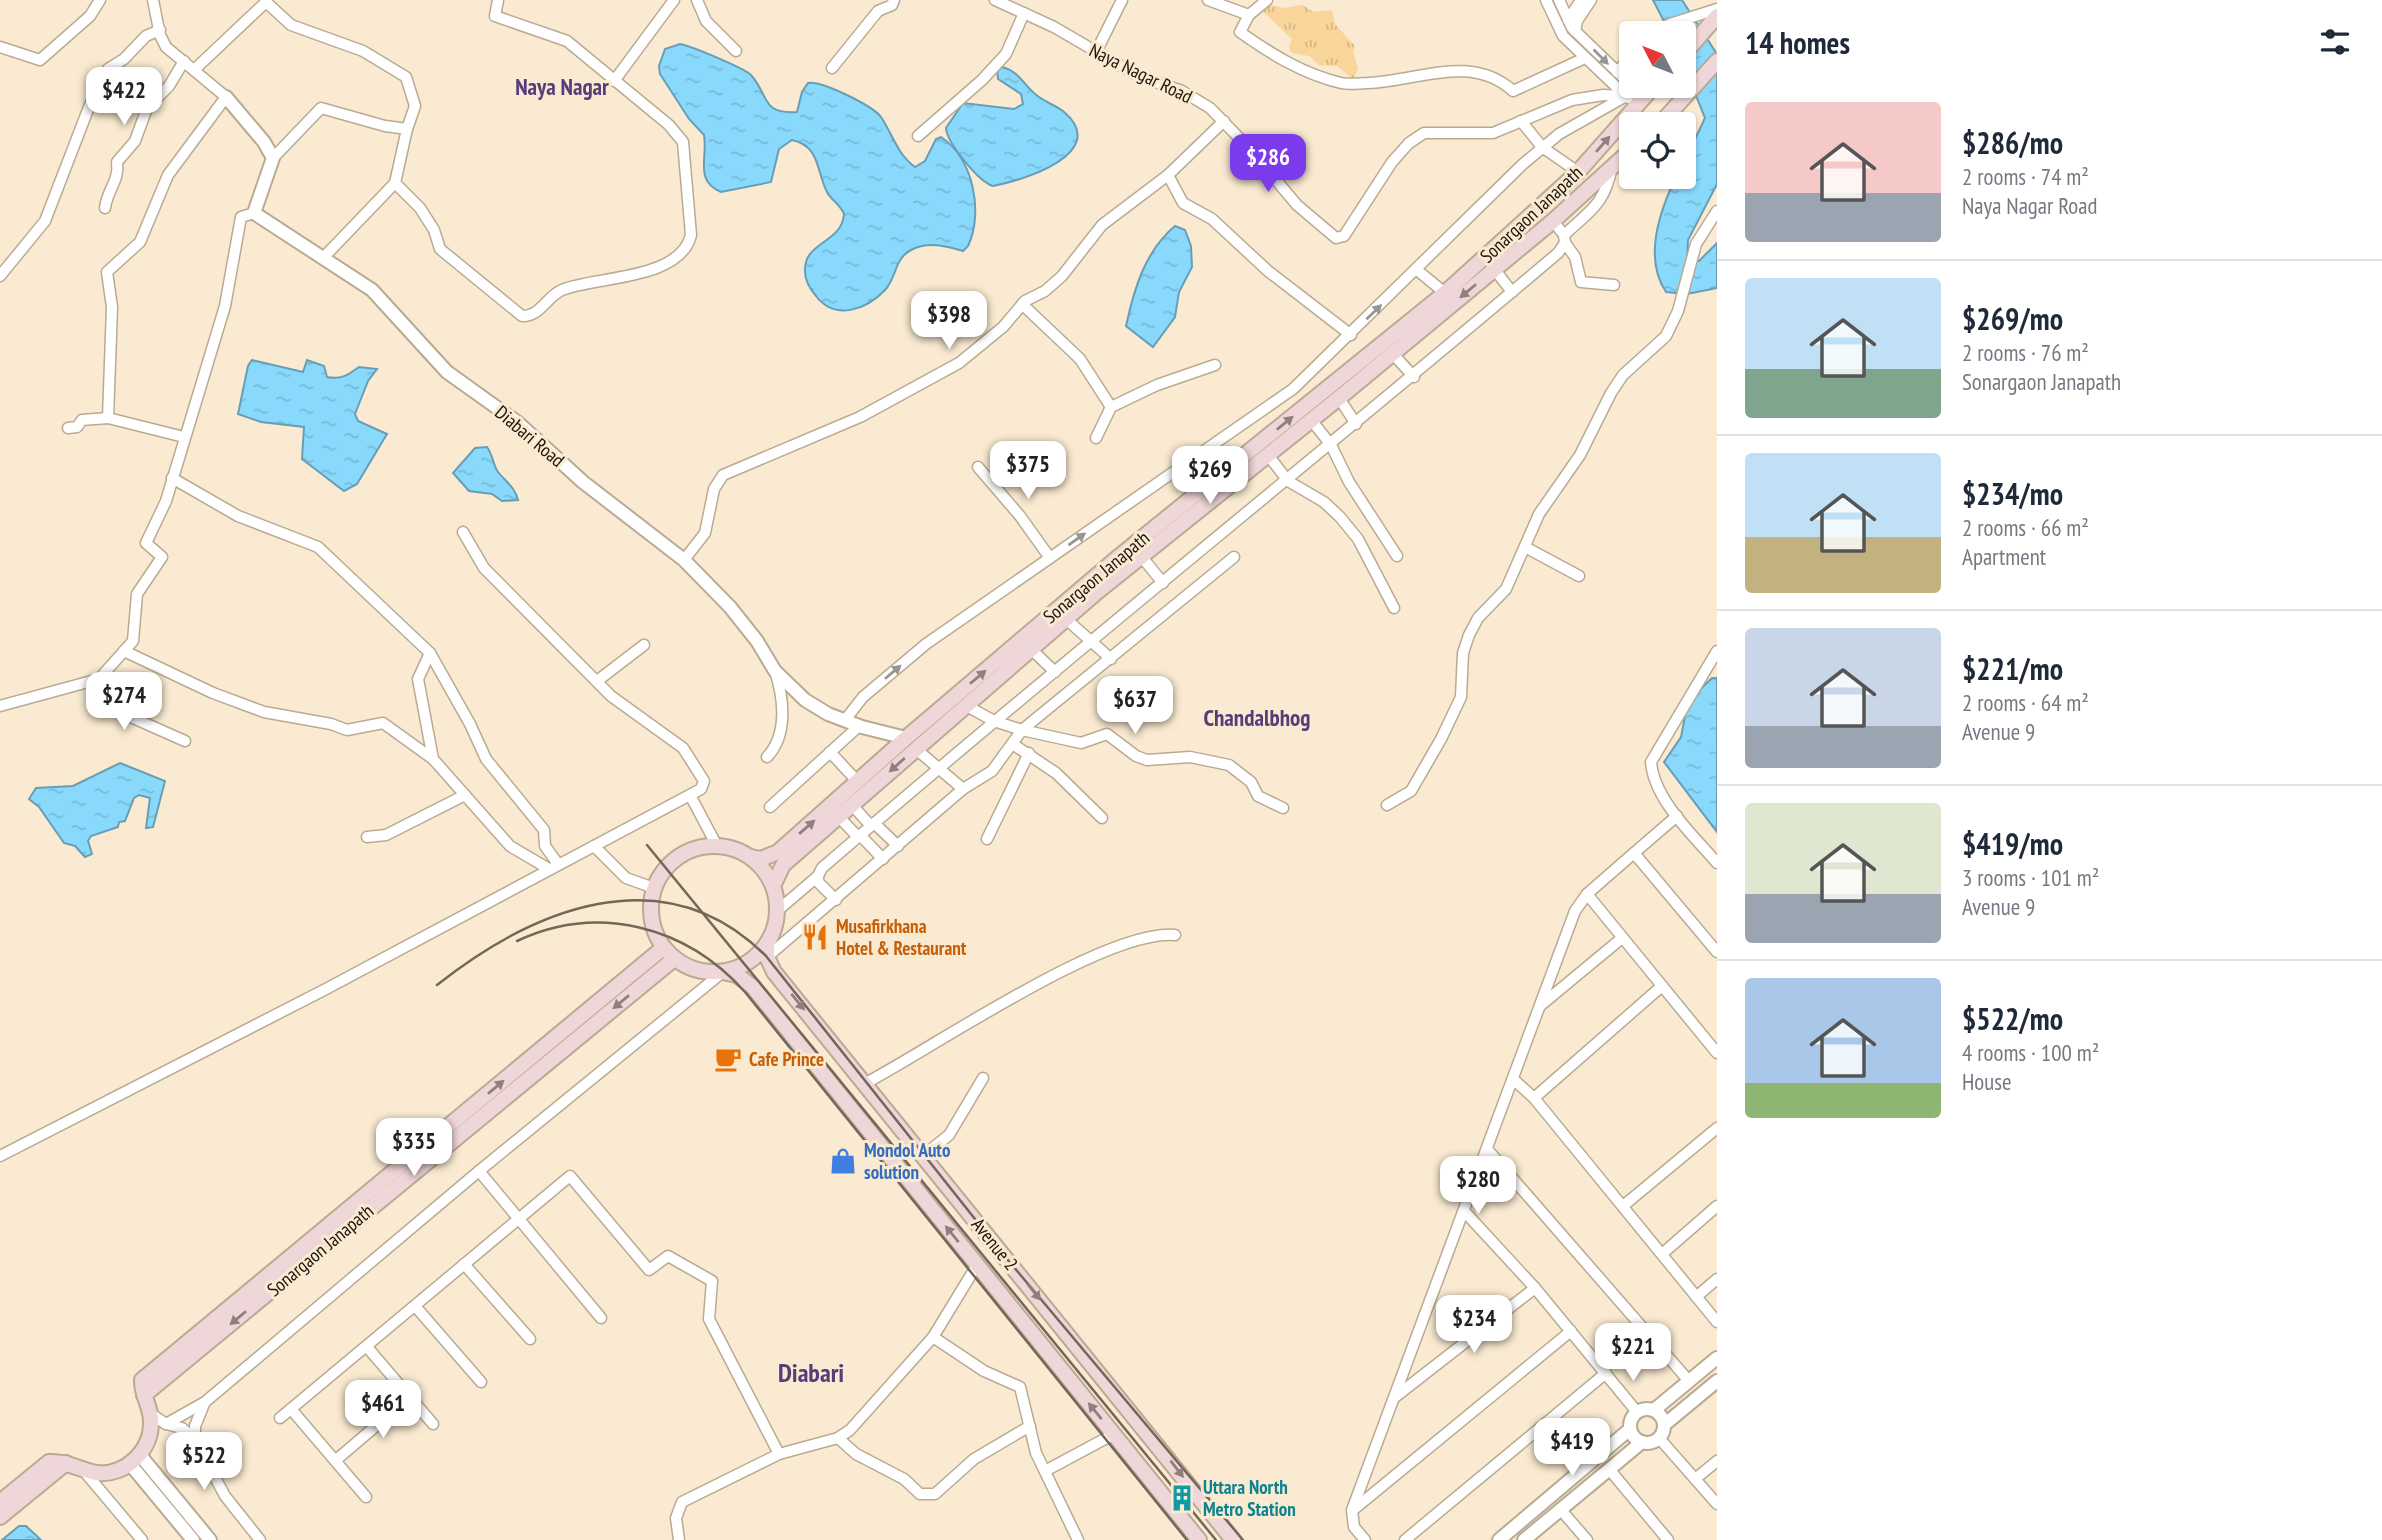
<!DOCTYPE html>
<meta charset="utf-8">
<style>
body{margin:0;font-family:"PT Sans Narrow",sans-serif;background:#f2f2f3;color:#1f2937;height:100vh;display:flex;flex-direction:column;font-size:26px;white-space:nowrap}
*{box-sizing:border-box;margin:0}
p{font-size:23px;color:#747a83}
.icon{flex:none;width:38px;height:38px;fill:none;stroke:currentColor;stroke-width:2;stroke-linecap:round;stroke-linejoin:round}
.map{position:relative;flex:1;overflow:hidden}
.sheet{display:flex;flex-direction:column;background:#fff;width:665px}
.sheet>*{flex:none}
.needle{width:46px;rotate:312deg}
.fabs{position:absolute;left:1619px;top:21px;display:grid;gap:14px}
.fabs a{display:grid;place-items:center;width:77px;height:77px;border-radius:7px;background:#fff;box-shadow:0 2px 5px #0004;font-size:35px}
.price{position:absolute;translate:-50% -60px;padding:0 16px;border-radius:14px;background:#fff;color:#222;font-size:23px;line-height:46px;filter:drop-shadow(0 2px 4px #0008)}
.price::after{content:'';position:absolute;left:50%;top:42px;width:21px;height:16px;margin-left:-10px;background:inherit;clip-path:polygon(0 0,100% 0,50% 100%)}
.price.current{background:#7c3aed;color:#fff}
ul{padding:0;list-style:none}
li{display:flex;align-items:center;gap:21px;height:175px;padding:0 28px}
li+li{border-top:2px solid #e0e1e3}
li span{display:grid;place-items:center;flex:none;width:196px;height:140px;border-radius:7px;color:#555}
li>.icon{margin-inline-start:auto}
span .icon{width:84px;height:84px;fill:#fffc;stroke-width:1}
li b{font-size:30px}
h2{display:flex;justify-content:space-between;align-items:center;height:84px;padding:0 28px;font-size:30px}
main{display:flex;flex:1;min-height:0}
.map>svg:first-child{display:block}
.grass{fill:url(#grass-tufts)}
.water{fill:url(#water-ripples);stroke:#689eb5;stroke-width:2}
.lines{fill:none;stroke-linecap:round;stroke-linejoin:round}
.minor-casing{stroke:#b9aa93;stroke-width:13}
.tertiary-casing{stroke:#b9aa93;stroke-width:16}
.secondary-casing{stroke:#b9aa93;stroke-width:18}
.minor{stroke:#fff;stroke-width:10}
.tertiary{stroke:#fff;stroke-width:12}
.secondary{stroke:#efd6d8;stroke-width:14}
.rail{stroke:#72685a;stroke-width:2.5}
.oneway{fill:#989692}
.oneway2{fill:#907f7d}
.labels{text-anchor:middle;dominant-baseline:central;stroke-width:6;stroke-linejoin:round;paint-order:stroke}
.street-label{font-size:19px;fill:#1b150d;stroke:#faead1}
.food-label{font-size:19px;font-weight:bold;fill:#c56008;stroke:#faead1;text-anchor:start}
.shop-label{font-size:19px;font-weight:bold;fill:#366cbe;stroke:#faead1;text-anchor:start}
.culture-label{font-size:19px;font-weight:bold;fill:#0d838f;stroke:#faead1;text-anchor:start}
.quarter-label{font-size:23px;font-weight:bold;fill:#543e7a;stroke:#faead1}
.district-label{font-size:26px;font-weight:bold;fill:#543e7a;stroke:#faead1}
</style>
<main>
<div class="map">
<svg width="1717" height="1540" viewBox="0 0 1717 1540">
<defs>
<pattern id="grass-tufts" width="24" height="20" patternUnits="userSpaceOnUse" patternTransform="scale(1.75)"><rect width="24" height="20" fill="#f9d599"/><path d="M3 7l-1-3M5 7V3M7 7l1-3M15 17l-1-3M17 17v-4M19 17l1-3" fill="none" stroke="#d5b683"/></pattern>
<pattern id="water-ripples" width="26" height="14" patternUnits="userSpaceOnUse" patternTransform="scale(1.75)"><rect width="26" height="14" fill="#89d9fd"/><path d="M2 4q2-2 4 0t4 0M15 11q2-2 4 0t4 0" fill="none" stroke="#76b9d8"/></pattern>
</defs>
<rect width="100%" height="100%" fill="#faead1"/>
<polygon class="grass" points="1266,4 1284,8 1303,5 1313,12 1332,10 1335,24 1355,46 1353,52 1358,69 1353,79 1337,66 1319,65 1309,56 1292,53 1289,47 1292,39 1262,11"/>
<g class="water">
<path d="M 1653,0 L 1682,0 L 1717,54 L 1717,184 L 1688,240 L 1687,260 L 1699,261 L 1717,243 L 1717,288 L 1687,294 L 1666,292 C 1643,258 1660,210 1676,177 L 1684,177 L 1684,162 L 1705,118 L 1684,66 L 1684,33 L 1670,33 Z"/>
<path d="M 680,44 C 691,46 744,68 751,75 C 770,97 761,114 797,112 L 802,92 L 808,83 C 821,80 873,106 881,117 C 893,135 897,154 915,167 L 925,161 L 936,139 L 941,137 C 973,158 984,212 968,246 L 963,251 C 946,246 928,241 911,250 C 894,259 897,277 885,290 C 866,310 835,321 816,296 C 811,290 805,281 805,272 C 803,241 842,244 844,214 C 840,204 831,200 827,192 C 816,170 820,146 792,140 L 779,149 L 771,182 L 721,192 C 694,181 708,158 704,135 L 689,119 L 660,74 L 659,66 L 665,49 Z"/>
<path d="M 1002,67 C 1021,72 1024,87 1039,97 C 1046,102 1056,106 1063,111 C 1113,153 1021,181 993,186 C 979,182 947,143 946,128 L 963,103 L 1014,109 L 1023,104 L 1021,94 L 998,79 L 997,69 Z"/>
<path d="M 1175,226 L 1185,230 L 1191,246 L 1192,267 L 1179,292 L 1175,317 L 1153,347 L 1126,326 C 1134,289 1145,251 1175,226 Z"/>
<path d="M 252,360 L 303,372 L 307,360 L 324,366 L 327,377 C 341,380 348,375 359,367 L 377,369 L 368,381 L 355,414 L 358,421 L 387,434 L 357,484 L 344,491 L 302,459 L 304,427 L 261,422 L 238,414 L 248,366 Z"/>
<path d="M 487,447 C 493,455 493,465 498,472 C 506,482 515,487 518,500 L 502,501 L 492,494 L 469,491 L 453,473 L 475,448 Z"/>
<polygon points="1712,678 1717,678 1717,832 1664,762 1681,737 1688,701"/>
<polygon points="120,763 165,781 153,827 146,828 150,798 139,795 134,798 125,821 119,822 118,827 91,836 88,841 92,854 85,857 75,846 64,843 39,807 29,799 36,788 73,786"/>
<polygon points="19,1526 26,1526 41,1540 2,1540"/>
</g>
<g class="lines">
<g class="minor-casing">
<g id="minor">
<polyline points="697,0 706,21 736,51"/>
<polyline points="995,0 1054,27 1138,76 1182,91 1210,108 1249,148 1297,205 1336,238 1344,236 1392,162 1409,143 1424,133 1493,133 1572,100 1603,95 1626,96"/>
<polyline points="1208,0 1249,15 1267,0"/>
<polyline points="1546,0 1563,36 1628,98"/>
<polyline points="1559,0 1572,28 1631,85"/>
<path d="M 1249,15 L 1240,32 C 1271,54 1303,74 1341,83 C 1349,85 1360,83 1368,83 C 1418,81 1471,53 1513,91 L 1585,58"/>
<polyline points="1568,20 1581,0"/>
<polyline points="1575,31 1577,21 1591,0"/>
<polyline points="1655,33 1670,24 1717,9"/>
<polyline points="0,47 40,60 90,16 100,0"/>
<polyline points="1096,52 1122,0"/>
<polyline points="832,68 878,11 892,5 894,0"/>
<polyline points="194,70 266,2 291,25 363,51 406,77 415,106 407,129"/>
<polyline points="1617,72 1631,56"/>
<polyline points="614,81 674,0"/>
<polyline points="1521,121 1542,147 1578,172"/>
<polyline points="918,136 982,80 1006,54 1024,13"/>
<path d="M 273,158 L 321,108 L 385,126 L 407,129 L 395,183 L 420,208 L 434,230 L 440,249 L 522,316 C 540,317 547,296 562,290 C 594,276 680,281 691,235 L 683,142 L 669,125 L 567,41 L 495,16 L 498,0"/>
<polyline points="1168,175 1183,203 1212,219 1268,271 1351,335"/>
<path d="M 105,208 C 107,190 120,180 117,162 L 135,141 L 147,108 L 169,86 L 184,61"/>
<path d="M 1564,235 C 1591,210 1605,204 1612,166"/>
<polyline points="1565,243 1575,257 1581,282 1614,285"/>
<polyline points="324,257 395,183"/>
<polyline points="1417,270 1445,293"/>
<polyline points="1495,270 1512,292"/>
<polyline points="0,276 45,221 89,107 108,69 124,59 146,36 160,30"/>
<polyline points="1022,304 1080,359 1111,407 1157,385 1215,365"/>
<polyline points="1393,354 1414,377"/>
<polyline points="1339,398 1356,424"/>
<polyline points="108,418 112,307 107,272 140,242 168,175 226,97 166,47 160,35 153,0"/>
<polyline points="1312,421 1331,445 1349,482 1397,556"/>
<polyline points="68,428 77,427 82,420 108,418 184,437"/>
<polyline points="1096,438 1111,407"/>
<polyline points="1268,455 1288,481 1324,502 1340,517 1358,539 1394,608"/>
<polyline points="978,467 1020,516 1050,558"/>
<polyline points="172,478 238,516 318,547 430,653 470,724 486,759 544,830 545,846 558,864"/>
<polyline points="1525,547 1579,576"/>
<polyline points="1141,556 1163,583"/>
<polyline points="684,560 705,533 714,489 723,475 860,417 959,363 1003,327 1025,301 1045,291 1062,276 1102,225 1168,175 1224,121"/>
<polyline points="1066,619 1111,659"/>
<polyline points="1031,649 1055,672"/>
<polyline points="124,651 213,693 264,712 331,724 347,730 383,723 433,759 510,846 549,869"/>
<path d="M 1717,651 L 1651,762 C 1654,800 1694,836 1717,863"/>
<polyline points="430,653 418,679 433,759"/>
<polyline points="101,677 122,713 185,741"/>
<polyline points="597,681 644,645"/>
<polyline points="965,705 994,721 1022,730 1081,743 1107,734 1136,756 1147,760 1190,757 1229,765 1251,782 1258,796 1283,808"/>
<polyline points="0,706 99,679 133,641 137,594 162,557 146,543 166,501 225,306 241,217 254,213"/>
<polyline points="845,720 863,697 926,644 1293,389 1523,164 1559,134 1626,96"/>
<polyline points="1014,745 1056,773 1102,818"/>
<polyline points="916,749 963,789"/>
<polyline points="830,752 858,782"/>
<path d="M 767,757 C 788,735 784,699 775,671"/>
<polyline points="690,795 717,846"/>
<polyline points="852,805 871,826"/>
<polyline points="1387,805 1411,791 1441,739 1461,697 1463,653 1469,635 1478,618 1506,589 1539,514 1580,455 1611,393 1623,375 1666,336 1678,311 1696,244 1717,211"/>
<polyline points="770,807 859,726"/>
<polyline points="839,817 858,837"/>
<polyline points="874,823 898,846"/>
<polyline points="860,835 883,859"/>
<polyline points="367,837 386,835 465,795"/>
<polyline points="987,839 1029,753"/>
<polyline points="594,846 626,878 654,888"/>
<polyline points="1638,858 1634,853 1677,816"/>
<polyline points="1587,894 1717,1053"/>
<path d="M 836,900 L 818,882 L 818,876 L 822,868 C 1064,659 1314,460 1558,253 L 1565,243 L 1564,235 L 1553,221"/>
<polyline points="777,911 818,876"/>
<polyline points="767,957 963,789 992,771 1022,730 1039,716 1234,557"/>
<polyline points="1540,1006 1622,938"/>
<polyline points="1513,1079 1534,1098 1717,1322"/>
<path d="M 864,1084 C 933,1048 1105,929 1175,935"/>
<polyline points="1534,1098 1662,986"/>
<polyline points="1487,1149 1689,1381"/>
<polyline points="0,1156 324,990 701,789 704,781 683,748 611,696 484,568 463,532"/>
<polyline points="923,1156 949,1135 983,1078"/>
<polyline points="479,1171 601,1318"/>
<polyline points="1623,1206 1717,1128"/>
<polyline points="1464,1211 1535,1288 1637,1412"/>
<polyline points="1662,1254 1717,1206"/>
<polyline points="464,1264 530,1339"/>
<polyline points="1696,1297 1717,1279"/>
<polyline points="415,1306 481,1382"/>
<polyline points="933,1337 977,1265"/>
<polyline points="367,1347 433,1424"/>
<polyline points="1395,1397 1535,1288"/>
<polyline points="291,1409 366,1497"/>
<polyline points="151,1414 166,1424 205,1402 479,1171 723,972"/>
<polyline points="280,1418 570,1176 649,1270 668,1256 712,1281 709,1319 779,1454"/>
<polyline points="166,1424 182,1428 195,1440 225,1496 260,1540"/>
<polyline points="838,1438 856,1454 904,1479 920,1494 935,1494 974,1459 1030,1426"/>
<polyline points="1659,1438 1717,1504"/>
<polyline points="195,1440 195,1426 204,1404"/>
<polyline points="336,1460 410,1397"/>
<polyline points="1609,1469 1668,1540"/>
<polyline points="84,1471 142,1540"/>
<polyline points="1045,1471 1114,1434"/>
<polyline points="1695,1479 1717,1461"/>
<polyline points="1353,1510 1571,1331"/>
<polyline points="1561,1510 1587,1540"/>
<polyline points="679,1540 676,1518 682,1502 779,1454 838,1438 850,1430 933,1337 984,1371 1020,1387 1036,1453 1078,1540"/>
<polyline points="1365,1540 1354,1527 1352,1510 1575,911 1587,894 1634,853 1717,952"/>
<polyline points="1405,1540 1606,1373"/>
</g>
</g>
<g class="tertiary-casing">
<g id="tertiary">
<polyline points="226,97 264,142 273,158 254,213 372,290 447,372 517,422 583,482 684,560 730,607 757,641 775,671 805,700 828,714 862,727 906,738"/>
<circle cx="1647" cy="1426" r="17"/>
<polyline points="1654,1410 1717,1358"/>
<polyline points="1664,1425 1717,1381"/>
<polyline points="140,1455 210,1540"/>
<polyline points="130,1464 193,1540"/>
<polyline points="1499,1540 1630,1429"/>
<polyline points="1524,1540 1642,1442"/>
</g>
</g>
<g class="secondary-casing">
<g id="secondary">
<polyline points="1684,54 1717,16"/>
<polyline points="1660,124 1717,61"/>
<circle cx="714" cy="909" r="63"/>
<polyline points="750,857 761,859 778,852 906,738 1116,559 1445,293 1578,172 1654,86"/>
<polyline points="773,886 783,865 1097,592 1339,398 1553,221 1631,150"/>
<polyline points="767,944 767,957 774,972 1233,1540"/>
<polyline points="723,972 737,975 753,987 1199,1540"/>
<polyline points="144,1395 674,959"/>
<path d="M 0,1502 L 49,1462 C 67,1461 80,1470 97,1473 C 125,1476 151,1451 151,1423 C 152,1408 141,1395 142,1380 L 663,948"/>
<polyline points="0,1517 66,1463"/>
</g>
</g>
<use href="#minor" class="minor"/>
<use href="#tertiary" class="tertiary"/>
<use href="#secondary" class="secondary"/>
<g class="rail">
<polyline points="647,845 1216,1540"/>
<path d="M 517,941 C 598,903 686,926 745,992 L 1187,1540"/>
<path d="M 437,985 C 533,909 664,854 766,956 L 1002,1253 L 1243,1540"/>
</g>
</g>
<defs><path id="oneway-solid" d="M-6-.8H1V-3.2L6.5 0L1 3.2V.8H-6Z" transform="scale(1.75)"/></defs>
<g class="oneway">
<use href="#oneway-solid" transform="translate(1601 57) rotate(45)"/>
<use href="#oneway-solid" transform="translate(1374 312) rotate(-44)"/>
<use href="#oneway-solid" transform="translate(1077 539) rotate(-35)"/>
<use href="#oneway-solid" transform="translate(893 672) rotate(-40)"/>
</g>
<g class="oneway2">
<use href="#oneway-solid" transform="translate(1603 144) rotate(-49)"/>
<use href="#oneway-solid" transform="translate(1468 291) rotate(140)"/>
<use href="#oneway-solid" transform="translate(1285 423) rotate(-39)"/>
<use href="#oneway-solid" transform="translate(978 677) rotate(-40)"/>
<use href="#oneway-solid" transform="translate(897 765) rotate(138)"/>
<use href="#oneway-solid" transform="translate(807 827) rotate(-41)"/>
<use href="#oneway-solid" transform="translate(621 1002) rotate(140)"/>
<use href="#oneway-solid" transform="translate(798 1002) rotate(51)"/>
<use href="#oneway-solid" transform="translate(496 1087) rotate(-40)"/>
<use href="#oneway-solid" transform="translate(952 1234) rotate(-129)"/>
<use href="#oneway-solid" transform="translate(1034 1292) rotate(51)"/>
<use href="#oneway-solid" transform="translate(238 1318) rotate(140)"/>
<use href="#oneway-solid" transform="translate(1095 1411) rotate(-129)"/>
<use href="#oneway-solid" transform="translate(1177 1469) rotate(52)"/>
</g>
<defs>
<g id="restaurant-bare" transform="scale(2.1)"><path d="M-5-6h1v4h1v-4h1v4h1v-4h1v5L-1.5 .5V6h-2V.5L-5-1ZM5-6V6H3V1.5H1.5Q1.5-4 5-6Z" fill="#e8710a" stroke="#faead1" stroke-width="2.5" paint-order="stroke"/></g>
<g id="cafe-bare" transform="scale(2.1)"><path d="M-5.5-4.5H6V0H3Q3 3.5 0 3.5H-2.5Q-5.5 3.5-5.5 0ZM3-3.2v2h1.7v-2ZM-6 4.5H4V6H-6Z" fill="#e8710a" stroke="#faead1" stroke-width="2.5" paint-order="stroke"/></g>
<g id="shop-bare" transform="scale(2.1)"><path d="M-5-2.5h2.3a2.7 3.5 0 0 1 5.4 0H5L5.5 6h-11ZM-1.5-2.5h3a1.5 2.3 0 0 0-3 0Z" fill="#3f7fe0" stroke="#faead1" stroke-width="2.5" paint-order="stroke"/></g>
<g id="building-bare" transform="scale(2.1)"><path d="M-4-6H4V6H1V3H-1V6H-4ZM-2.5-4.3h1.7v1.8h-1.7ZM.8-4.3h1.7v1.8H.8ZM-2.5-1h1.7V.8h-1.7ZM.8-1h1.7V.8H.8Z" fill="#0f9aa8" stroke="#faead1" stroke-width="2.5" paint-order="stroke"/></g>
</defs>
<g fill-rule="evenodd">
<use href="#restaurant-bare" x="815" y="937"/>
<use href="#cafe-bare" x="728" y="1059"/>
<use href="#shop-bare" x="843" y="1161"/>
<use href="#building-bare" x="1182" y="1498"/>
</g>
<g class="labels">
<g class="street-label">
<text transform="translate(1141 73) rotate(26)">Naya Nagar Road</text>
<text transform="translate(1531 214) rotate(-43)">Sonargaon Janapath</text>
<text transform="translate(530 436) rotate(40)">Diabari Road</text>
<text transform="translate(1096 577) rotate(-40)">Sonargaon Janapath</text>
<text transform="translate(995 1244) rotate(51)">Avenue 2</text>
<text transform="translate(320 1250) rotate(-40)">Sonargaon Janapath</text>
</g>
<g class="food-label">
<text x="836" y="926">Musafirkhana<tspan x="836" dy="22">Hotel &amp; Restaurant</tspan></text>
<text x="749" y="1059">Cafe Prince</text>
</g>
<g class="shop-label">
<text x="864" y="1150">Mondol Auto<tspan x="864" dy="22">solution</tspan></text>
</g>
<g class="culture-label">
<text x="1203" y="1487">Uttara North<tspan x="1203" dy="22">Metro Station</tspan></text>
</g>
<g class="quarter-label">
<text x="562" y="86">Naya Nagar</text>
<text x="1257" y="717">Chandalbhog</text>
</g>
<g class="district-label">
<text x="811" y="1372">Diabari</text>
</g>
</g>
</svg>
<div class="fabs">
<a><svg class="needle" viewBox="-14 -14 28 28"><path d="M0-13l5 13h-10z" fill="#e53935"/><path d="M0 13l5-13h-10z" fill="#747a83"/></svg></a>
<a><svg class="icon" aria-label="locate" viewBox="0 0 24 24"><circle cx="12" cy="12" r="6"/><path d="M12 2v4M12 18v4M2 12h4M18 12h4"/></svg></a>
</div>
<b class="price" style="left:124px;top:127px">$422</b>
<b class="price current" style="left:1268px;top:194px">$286</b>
<b class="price" style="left:949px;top:351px">$398</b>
<b class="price" style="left:1028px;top:501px">$375</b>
<b class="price" style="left:1210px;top:506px">$269</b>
<b class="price" style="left:124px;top:732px">$274</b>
<b class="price" style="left:1135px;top:736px">$637</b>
<b class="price" style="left:414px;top:1178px">$335</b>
<b class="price" style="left:1478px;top:1216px">$280</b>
<b class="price" style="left:1474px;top:1355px">$234</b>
<b class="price" style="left:1633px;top:1383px">$221</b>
<b class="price" style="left:383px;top:1440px">$461</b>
<b class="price" style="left:1572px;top:1478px">$419</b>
<b class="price" style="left:204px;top:1492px">$522</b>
</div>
<section class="sheet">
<h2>14 homes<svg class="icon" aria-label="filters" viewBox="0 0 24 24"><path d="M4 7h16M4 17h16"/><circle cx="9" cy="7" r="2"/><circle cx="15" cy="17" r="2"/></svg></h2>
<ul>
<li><span style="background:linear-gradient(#f6c9c9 65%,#9aa5b1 0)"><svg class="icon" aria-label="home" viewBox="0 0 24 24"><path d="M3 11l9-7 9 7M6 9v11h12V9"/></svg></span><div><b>$286/mo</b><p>2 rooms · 74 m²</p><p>Naya Nagar Road</p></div></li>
<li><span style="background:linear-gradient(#bfe0f5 65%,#7fa58c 0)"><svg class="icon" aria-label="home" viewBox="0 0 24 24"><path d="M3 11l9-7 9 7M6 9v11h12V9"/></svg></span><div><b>$269/mo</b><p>2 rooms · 76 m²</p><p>Sonargaon Janapath</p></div></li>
<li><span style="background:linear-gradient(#bfe0f5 60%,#c2b280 0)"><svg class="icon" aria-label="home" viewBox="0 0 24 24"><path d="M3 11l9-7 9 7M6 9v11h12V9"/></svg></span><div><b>$234/mo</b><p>2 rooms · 66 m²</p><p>Apartment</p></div></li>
<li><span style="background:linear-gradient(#c9d6e8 70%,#9aa5b1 0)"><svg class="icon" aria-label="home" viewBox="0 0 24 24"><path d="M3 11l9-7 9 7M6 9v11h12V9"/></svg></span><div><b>$221/mo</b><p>2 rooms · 64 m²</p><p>Avenue 9</p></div></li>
<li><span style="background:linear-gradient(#dfe7d0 65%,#9aa5b1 0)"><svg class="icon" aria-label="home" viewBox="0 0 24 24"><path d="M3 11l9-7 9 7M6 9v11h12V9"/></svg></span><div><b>$419/mo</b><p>3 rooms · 101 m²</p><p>Avenue 9</p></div></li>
<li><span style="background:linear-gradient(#a9c7e8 75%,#8fb573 0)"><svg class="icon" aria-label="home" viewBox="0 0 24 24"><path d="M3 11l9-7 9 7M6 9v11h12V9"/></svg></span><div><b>$522/mo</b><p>4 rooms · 100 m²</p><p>House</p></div></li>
</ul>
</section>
</main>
